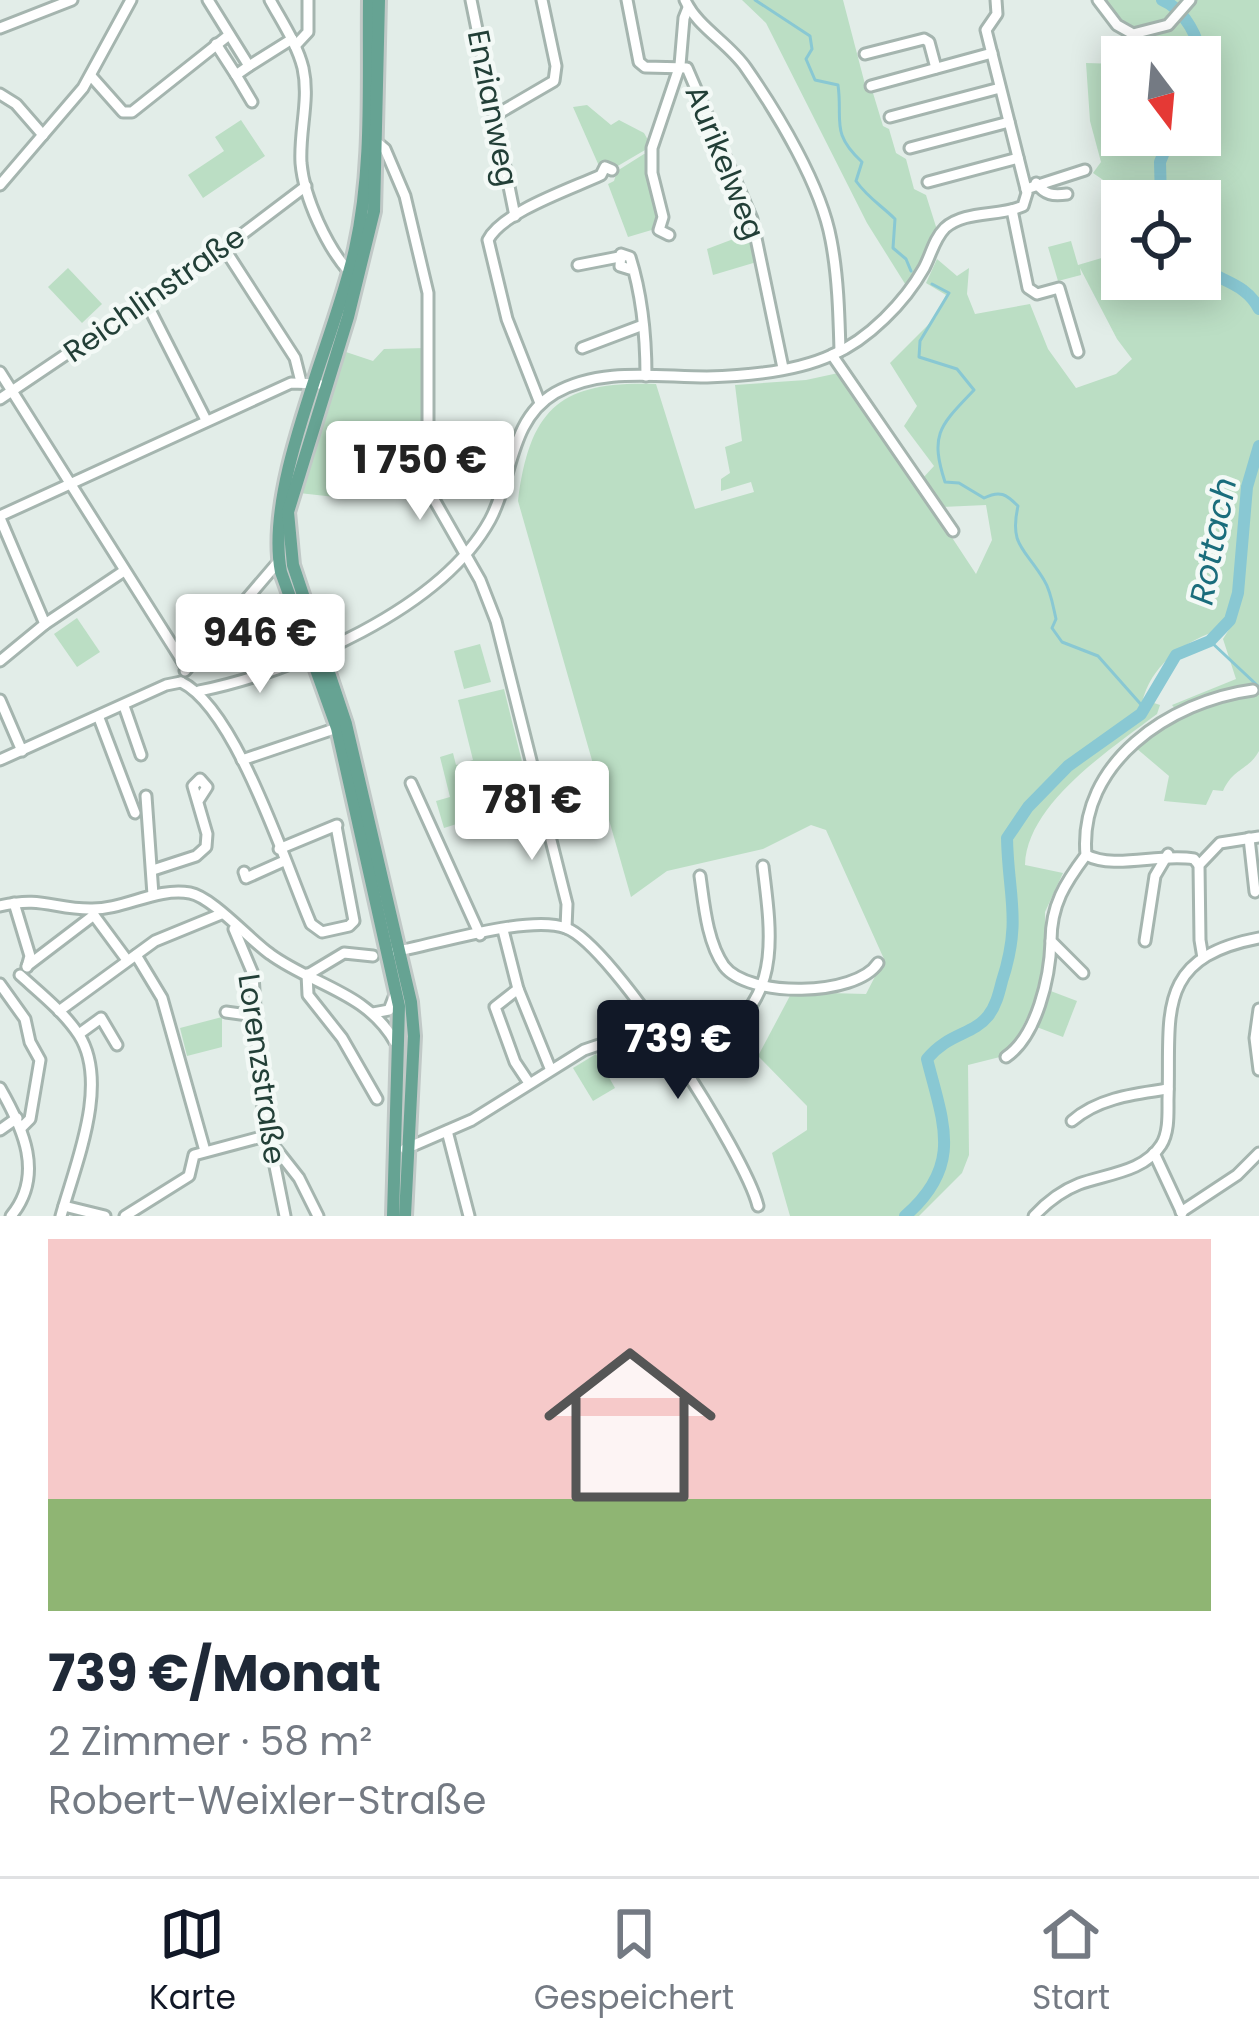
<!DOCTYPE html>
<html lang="de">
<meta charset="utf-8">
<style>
body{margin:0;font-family:Poppins,sans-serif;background:#f2f2f3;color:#1f2937;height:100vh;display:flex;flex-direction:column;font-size:45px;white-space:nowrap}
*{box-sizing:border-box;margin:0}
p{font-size:39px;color:#747a83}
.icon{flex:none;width:66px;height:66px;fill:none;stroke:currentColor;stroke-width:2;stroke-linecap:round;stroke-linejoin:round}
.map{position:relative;height:1216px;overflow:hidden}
.details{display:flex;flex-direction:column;background:#fff;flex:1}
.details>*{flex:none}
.needle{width:78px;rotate:164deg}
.controls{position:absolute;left:1101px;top:36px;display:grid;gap:24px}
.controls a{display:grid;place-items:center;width:120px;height:120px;border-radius:0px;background:#fff;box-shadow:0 6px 30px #0003;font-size:60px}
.price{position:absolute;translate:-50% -102px;padding:0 27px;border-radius:12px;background:#fff;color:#222;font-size:39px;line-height:78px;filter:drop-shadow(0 3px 6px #0008)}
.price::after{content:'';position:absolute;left:50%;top:72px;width:36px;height:27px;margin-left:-18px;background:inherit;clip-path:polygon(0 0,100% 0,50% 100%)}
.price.on{background:#111827;color:#fff}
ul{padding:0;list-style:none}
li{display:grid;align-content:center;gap:24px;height:636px;padding:0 48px}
li span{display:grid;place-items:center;height:372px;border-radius:0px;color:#555}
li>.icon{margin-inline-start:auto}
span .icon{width:216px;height:216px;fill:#fffc;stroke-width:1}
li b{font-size:51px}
.tab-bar{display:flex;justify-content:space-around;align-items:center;height:168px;border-top:3px solid #e0e1e3;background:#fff;font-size:33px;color:#747a83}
.tab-bar a{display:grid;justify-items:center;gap:6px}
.tab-bar .on{color:#111827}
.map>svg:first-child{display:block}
.green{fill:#bbdec4;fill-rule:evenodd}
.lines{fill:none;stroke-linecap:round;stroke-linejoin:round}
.stream{stroke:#89c8d3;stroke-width:3}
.river{stroke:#89c8d3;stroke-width:12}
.minor-casing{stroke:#a5b5af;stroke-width:15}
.major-casing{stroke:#c1c9c7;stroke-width:18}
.minor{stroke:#fff;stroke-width:9}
.major{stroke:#66a393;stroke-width:12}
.labels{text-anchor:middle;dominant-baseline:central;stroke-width:9;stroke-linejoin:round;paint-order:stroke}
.street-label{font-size:30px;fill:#223f37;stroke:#f3f9f6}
.water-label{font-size:33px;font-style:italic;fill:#1a6d7c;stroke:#f3f9f6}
</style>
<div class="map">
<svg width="1259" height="1216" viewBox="0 0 1259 1216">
<rect width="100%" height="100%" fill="#e2ede8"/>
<g class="green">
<polygon points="742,0 843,0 867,92 873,93 883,126 889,129 896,153 906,159 914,189 926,195 938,233 907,287 867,223 766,23"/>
<path d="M 1101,0 L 1259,0 L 1259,751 C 1249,770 1233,768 1223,791 L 1213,790 L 1206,805 L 1164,801 L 1169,776 L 1136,748 C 1166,714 1209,704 1251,691 L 1245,686 L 1176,710 L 1172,705 L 1236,679 L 1223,639 L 1233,623 C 1223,624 1219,630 1208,634 C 1176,647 1146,672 1141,709 L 1154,703 L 1160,705 L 1157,714 C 1111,749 1027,803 1025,865 L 1063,873 L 1045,912 L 1045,958 L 1033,1006 L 1008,1055 L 968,1065 L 969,1155 L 962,1173 L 919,1216 L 790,1216 L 772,1153 L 807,1130 L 807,1106 L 758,1056 L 792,992 L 866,994 L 884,959 L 826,830 L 811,825 L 763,849 L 667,871 L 631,897 L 518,501 C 530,406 562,381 656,384 L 695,509 L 754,492 L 751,482 L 721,491 L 721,479 L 730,473 L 725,447 L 742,441 L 735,385 L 806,380 L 843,372 L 976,574 L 992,540 L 986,505 L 942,507 L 922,479 L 934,466 L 904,426 L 917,406 L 890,363 L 936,317 L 946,295 L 926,283 L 937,259 L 957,276 L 969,268 L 967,294 L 975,314 L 1030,304 L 1048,349 L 1076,388 L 1116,374 L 1132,359 L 1117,339 L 1080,268 L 1081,275 L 1058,281 L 1048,247 L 1071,241 L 1078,265 L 1105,257 L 1109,184 L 1093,173 L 1101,162 L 1090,121 L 1086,63 L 1119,64 L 1122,58 L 1122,135 L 1200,135 L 1200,57 L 1122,57 L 1130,37 L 1168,25 L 1143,24 L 1133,29 L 1119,24 ZM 1122,201 L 1200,201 L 1200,279 L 1122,279 Z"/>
<polygon points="587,105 611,125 619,120 644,133 648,140 645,150 616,167 607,162 599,166 573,107"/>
<polygon points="241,120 265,156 203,198 188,175 224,151 215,137"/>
<path d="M 644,154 L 649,154 C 643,179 664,204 655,229 L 628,237 L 608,184 L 614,181 L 617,171 Z"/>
<polygon points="752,232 760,261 713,275 707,249"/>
<polygon points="68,268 102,304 82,323 48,287"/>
<polygon points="426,348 424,487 407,480 345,481 335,497 299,493 343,351 373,361 384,349"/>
<polygon points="77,618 100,652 77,667 54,634"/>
<polygon points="480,644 491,682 464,689 454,651"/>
<polygon points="504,689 530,794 463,809 466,821 444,828 436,801 450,797 440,757 453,753 456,765 473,760 458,700"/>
<polygon points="1048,990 1077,1001 1063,1037 1034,1026"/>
<polygon points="222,1017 222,1047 187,1056 180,1028"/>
<polygon points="596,1054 615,1088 593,1101 573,1068"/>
</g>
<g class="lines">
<g class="stream">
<path d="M 755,0 L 810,36 L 812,49 L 806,59 L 815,80 L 838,85 C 843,120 830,133 862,162 L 856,181 C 868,198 881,205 895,219 L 893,248 L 906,259 L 911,271"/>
<path d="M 932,284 L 949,293 L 920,341 L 919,357 L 957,369 L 974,390 C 941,425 929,433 945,482 L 959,483 L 984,498 C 1000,490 1006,494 1018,506 C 1009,546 1025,548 1044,580 C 1051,591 1053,606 1056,619 L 1052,628 L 1062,642 L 1098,656 L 1145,709"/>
<polyline points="1210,641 1259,687"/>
</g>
<g class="river">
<path d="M 1162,0 C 1184,9 1202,40 1200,63"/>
<polyline points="1161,201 1160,162 1171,135"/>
<path d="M 1200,266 C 1221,282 1246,283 1259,309"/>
<path d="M 905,1216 C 964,1165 943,1123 927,1059 C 948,1033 973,1035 988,1016 C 996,1006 999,993 1002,981 C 1022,920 1008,895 1007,838 L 1028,807 L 1068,766 L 1141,714 L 1176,655 L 1210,641 L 1230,620 L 1238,593 L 1247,487 L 1259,446"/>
</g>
<g class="minor-casing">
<g id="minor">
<polyline points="208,0 249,66 236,75 216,44"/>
<path d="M 270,0 C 282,22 297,44 303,68 C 310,100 299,131 301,163 C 304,198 327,248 351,274"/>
<polyline points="471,0 515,216"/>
<polyline points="627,0 639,62 645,67 687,68 752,219 783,368"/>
<path d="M 685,0 C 697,27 729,43 746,68 C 778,114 821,185 831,240 C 838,276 839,315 840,351"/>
<polyline points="1098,0 1117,25 1133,34 1168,25 1190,0"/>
<polyline points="0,28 72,0"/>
<polyline points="295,46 308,32 308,0"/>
<polyline points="865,54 924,39 929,42 936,68"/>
<polyline points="249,66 292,39"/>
<polyline points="236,75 252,102"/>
<polyline points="91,76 123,112 132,112 229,35"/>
<polyline points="871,86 992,53"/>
<polyline points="0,94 16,104 43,135"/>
<polyline points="494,116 554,81 556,66 542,0"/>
<polyline points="890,117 1000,88"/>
<polyline points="373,139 385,149 405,196 428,293 428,489 480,580 496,621 567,904 566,928"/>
<polyline points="910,148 1009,122"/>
<polyline points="928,182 1018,158"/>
<path d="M 1036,183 C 1045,195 1053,196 1067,194"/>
<polyline points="0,185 83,88 131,0"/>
<polyline points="1026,189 1085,170"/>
<polyline points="1012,210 1028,288 1037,294 1059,288 1078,352"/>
<polyline points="669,235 659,230 663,217 652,173 652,148 680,65 684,18 688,8"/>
<polyline points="224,248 295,358 301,382"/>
<polyline points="578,265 619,257"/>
<path d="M 633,270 L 620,266 L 621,254 L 630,257 C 642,295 646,337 646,376"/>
<polyline points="146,302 206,420"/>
<polyline points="582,348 643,325"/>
<polyline points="832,355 953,531"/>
<polyline points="0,372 186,667"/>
<polyline points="0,399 224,248 306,186"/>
<path d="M 540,403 L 507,319 L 488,240 C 502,212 571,189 601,175 L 605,167 L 612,170"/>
<polyline points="0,516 291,383 319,384"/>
<polyline points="0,518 45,624"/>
<polyline points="0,661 45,624 124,571"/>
<polyline points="185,671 279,561"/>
<path d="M 181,682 C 236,708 286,866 311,924 L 322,932 L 349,926 L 354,921 L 336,826"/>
<path d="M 199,691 C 294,672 441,609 490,520 C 513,478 509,420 555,393 C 601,367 657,377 707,377 C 747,376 795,372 832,355 C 868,340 905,302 924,268 C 931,255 934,239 945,228 C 965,210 999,217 1023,206 L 1027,193 L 986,30 L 997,14 L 996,0"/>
<polyline points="0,700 22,751"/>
<polyline points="124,706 141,755"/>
<polyline points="99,718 135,813"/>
<polyline points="0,760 166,685 181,682"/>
<polyline points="242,760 337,728"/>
<polyline points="411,783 480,935"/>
<polyline points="146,796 153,895"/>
<polyline points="1249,838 1255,892"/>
<polyline points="279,849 337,825"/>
<path d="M 1086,855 C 1115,870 1158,853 1194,859 L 1199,865"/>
<polyline points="153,870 196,856 206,847 207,834 193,786 200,779 207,787 198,801"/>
<polyline points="244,872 246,878 284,861"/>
<path d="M 700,876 C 704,904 707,942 724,966 C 748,998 856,997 878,963"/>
<polyline points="14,903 30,956 27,967"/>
<path d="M 0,906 C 41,896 54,909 90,909 C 124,910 156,887 190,893 C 212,897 250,940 270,954 C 312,985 367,992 395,1042"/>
<polyline points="93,914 127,960"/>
<polyline points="234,929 253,974 260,1092 285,1216"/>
<polyline points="503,930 518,989 550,1068"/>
<polyline points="1145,941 1155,876 1168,854"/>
<path d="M 393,952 C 435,945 529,914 566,928 C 613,945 746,1156 758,1206"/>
<polyline points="136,955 162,998 205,1151"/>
<polyline points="1203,958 1200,940 1199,865 1220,843 1259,837"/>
<polyline points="27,966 94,915"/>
<path d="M 1083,973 L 1051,941 C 1051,905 1065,883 1086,855 C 1078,763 1170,701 1253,690"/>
<polyline points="307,974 308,995 342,1038 377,1099"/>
<polyline points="309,974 344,953 373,956"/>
<path d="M 20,975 C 40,993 64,1012 79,1035 C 110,1084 75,1165 61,1216"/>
<polyline points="0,984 25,1019 30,1042 40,1060 30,1119 22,1127"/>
<polyline points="518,989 495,1007 515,1062 529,1083"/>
<polyline points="1259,1009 1255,1038 1259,1070"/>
<polyline points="59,1011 155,941 221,914"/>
<polyline points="226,1012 255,1016"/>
<polyline points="373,1013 389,1010 396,992"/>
<polyline points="79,1034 101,1018 117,1045"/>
<path d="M 663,1038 C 675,1039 690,1043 701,1041 C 712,1039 724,1031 734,1024 C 782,986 769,919 763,866"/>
<path d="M 1006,1057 C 1037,1036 1050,977 1051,941"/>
<path d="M 0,1088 C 23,1128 45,1175 11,1216"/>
<path d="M 1072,1121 C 1098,1098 1134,1094 1168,1089"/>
<polyline points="0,1130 17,1118"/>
<polyline points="447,1131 469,1216"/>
<polyline points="273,1145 299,1178 318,1216"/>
<polyline points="405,1149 472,1120 584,1050 655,1026"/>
<polyline points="1154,1153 1182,1213"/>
<polyline points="64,1206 105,1216"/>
<polyline points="1181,1212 1237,1175 1259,1153"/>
<polyline points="125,1216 189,1176 194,1155 269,1135"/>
<path d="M 1034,1216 C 1047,1202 1061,1191 1079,1184 C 1106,1174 1144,1172 1161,1145 C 1169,1133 1168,1114 1168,1100 C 1171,1016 1153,958 1259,938"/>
</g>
</g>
<g class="major-casing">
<g id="major">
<path d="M 369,0 C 368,83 373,168 355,249 C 335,340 264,485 281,572 L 337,728 L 399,1006 L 393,1216"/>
<polyline points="379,0 374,211 348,317 288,512 293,565 346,724 411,1002 414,1036 405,1216"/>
</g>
</g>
<use href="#minor" class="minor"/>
<use href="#major" class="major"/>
</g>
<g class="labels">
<g class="street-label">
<text transform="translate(493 108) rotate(79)">Enzianweg</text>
<text transform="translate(725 162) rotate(68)">Aurikelweg</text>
<text transform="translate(154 294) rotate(-35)">Reichlinstraße</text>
<text transform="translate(262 1069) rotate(82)">Lorenzstraße</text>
</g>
<g class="water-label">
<text transform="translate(1213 541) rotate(-79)">Rottach</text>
</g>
</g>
</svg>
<div class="controls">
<a><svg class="needle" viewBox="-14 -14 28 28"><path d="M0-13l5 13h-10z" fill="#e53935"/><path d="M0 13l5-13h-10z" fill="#747a83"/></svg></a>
<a><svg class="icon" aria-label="locate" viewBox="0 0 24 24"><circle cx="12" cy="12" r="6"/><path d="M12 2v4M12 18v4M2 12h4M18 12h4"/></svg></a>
</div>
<b class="price" style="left:420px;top:523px">1 750 €</b>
<b class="price" style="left:260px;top:696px">946 €</b>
<b class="price" style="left:532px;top:863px">781 €</b>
<b class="price on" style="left:678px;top:1102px">739 €</b>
</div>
<section class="details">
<ul>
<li><span style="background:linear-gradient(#f6c9c9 70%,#8fb573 0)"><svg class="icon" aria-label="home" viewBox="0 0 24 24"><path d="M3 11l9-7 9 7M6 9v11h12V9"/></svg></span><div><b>739 €/Monat</b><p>2 Zimmer · 58 m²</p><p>Robert-Weixler-Straße</p></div></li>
</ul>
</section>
<nav class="tab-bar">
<a class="on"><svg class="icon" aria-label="map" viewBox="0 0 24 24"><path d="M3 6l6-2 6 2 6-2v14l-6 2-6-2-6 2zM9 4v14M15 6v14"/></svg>Karte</a>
<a><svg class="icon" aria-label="saved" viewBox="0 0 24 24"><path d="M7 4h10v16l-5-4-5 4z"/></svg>Gespeichert</a>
<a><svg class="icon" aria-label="home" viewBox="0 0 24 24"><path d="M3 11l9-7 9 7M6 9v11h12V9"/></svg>Start</a>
</nav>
